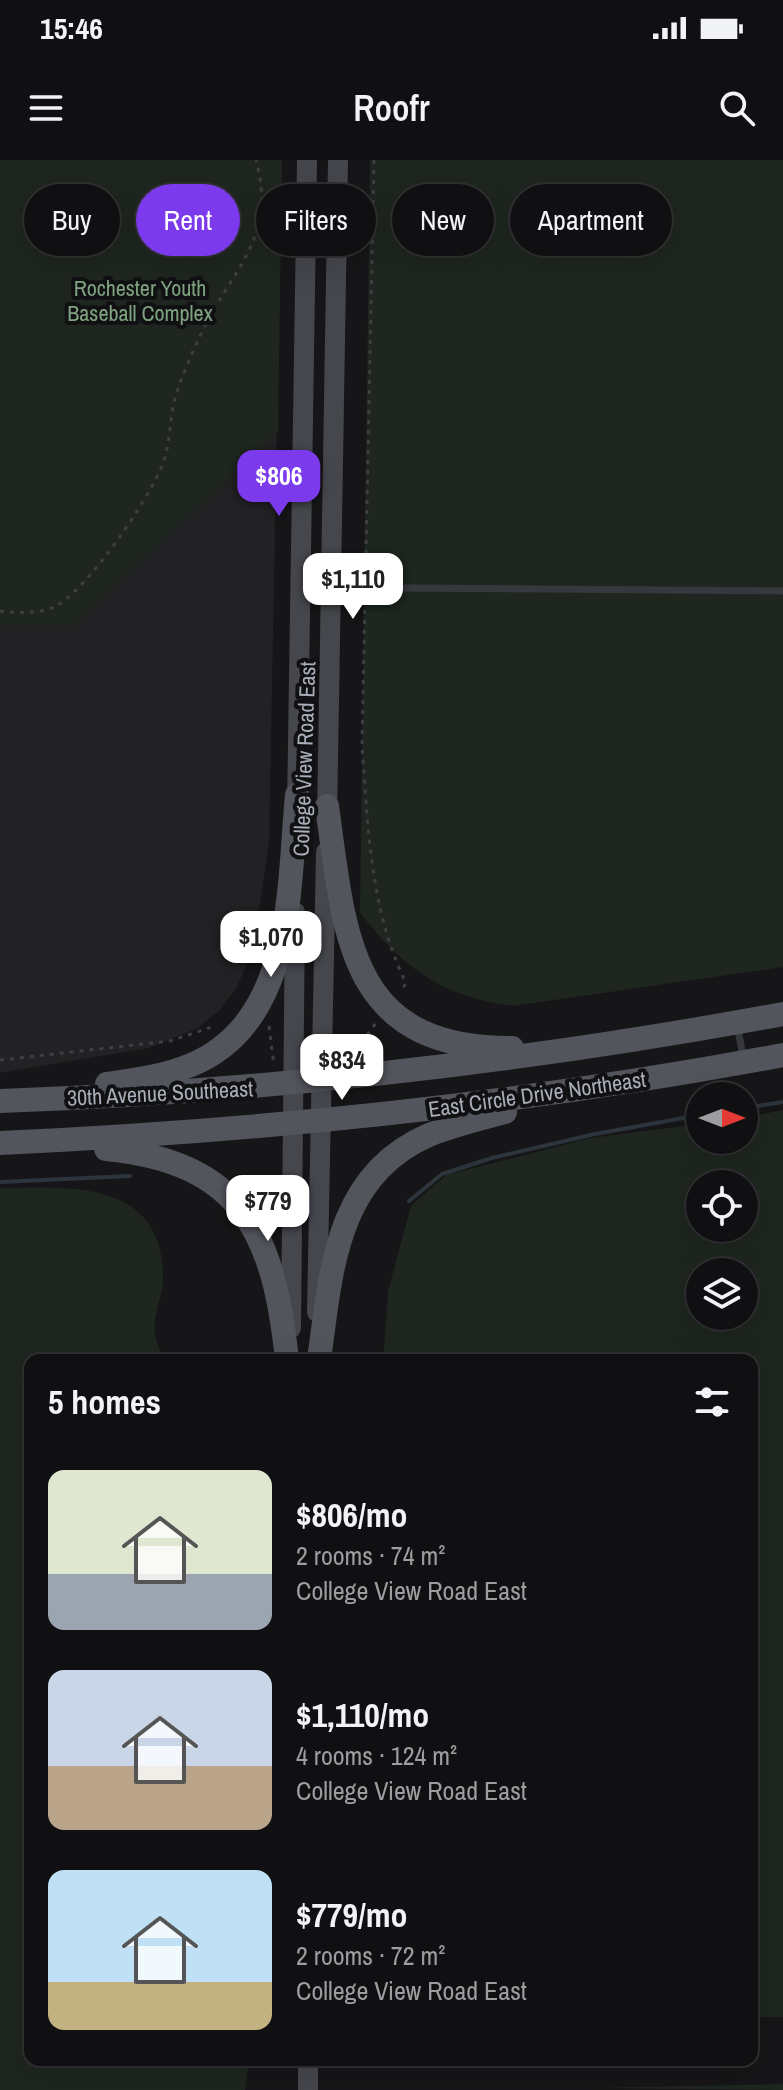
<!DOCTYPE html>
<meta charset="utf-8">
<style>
body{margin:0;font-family:"Archivo Narrow",sans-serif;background:#1e1e20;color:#f1f3f6;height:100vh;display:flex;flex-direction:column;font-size:30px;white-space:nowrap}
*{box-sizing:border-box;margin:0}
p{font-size:26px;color:#9c9d9f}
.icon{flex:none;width:44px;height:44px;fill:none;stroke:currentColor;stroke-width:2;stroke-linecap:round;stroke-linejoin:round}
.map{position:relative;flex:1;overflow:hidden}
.panel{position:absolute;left:24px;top:1194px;width:734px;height:712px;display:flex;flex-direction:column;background:#101012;border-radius:16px;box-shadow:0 8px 32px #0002,0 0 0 2px #303032}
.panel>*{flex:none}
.top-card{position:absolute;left:24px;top:24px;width:736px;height:72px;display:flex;gap:16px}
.needle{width:52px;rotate:90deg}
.tools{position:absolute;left:686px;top:922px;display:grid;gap:16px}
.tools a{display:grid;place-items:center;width:72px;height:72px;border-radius:50%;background:#101012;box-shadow:0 8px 32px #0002,0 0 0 2px #303032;font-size:40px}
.price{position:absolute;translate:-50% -68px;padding:0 18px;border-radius:16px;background:#fff;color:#222;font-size:26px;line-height:52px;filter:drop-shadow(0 2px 4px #0008)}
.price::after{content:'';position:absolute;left:50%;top:48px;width:24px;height:18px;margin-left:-12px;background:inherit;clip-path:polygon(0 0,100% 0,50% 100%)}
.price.selected{background:#7c3aed;color:#fff}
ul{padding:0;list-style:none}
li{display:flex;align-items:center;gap:24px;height:200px;padding:0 24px}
li span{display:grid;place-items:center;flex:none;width:224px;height:160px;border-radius:16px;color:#555}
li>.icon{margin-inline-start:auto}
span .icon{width:96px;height:96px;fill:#fffc;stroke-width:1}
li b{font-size:34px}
h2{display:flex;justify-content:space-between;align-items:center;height:96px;padding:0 24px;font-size:34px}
.pill{padding:0 28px;border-radius:36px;background:#101012;box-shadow:0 8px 32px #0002,0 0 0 2px #303032;font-size:28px;line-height:72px}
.pill.selected{background:#7c3aed;color:#fff}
.status{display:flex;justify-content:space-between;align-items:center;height:56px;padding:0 40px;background:#101012;direction:ltr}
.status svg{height:22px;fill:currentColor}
header{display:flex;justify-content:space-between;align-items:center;height:104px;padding:0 24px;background:#101012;font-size:36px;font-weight:600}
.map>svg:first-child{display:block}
.built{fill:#222225}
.green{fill:#1e261f;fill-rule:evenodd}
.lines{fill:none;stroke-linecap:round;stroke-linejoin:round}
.stream{stroke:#2c353c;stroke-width:4}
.path{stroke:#3d3f44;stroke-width:3;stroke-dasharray:4 6;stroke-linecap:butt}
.lane{stroke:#37383d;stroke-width:7}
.secondary{stroke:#45474d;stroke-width:20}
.primary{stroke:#53555c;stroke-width:24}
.labels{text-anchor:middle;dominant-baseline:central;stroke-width:8;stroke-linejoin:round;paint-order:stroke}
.park-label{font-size:22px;fill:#7fa381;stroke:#111113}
.street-label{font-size:22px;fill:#a8adb8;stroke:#111113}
</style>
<div class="status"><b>15:46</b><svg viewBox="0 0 49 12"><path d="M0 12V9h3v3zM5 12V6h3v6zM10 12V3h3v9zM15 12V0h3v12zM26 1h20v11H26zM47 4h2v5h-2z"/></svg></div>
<header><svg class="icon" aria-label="menu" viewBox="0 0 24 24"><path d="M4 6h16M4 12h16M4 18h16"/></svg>Roofr<svg class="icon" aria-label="search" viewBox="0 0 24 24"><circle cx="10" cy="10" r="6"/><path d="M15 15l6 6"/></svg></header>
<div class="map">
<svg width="783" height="1930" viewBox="0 0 783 1930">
<rect width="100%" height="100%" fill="#161618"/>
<polygon class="built" points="0,0 282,0 269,684 253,789 237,827 220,850 198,868 149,888 0,913"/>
<g class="green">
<polygon points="0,0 282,0 278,271 75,465 0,465"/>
<path d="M 370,0 L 783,0 L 783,807 L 513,846 C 440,836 405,809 360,753 Z"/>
<path d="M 783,950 L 783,1857 L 752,1857 L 752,1200 L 383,1200 L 388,1131 L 411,1046 L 446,1015 L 591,978 L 700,964 L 700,980 L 744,980 L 744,958 ZM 701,1024 L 744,1024 L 744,1068 L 700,1068 ZM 744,1112 L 744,1156 L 700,1156 L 700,1112 Z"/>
<path d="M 0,1028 C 67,1027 159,1019 163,1111 C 165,1147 142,1159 165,1200 L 30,1200 L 30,1900 L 249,1900 L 245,1930 L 0,1930 Z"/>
<polygon points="783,1924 783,1930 590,1928"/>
</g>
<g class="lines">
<g class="stream">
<polyline points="744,948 783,942"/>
<polyline points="0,1022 130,1016"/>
<polyline points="409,1041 442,1014 492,998 595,974 700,955"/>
</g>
<g class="path">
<path d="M 374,0 L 362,586 C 368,666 370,750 406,823 L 400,832"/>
<path d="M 0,451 C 17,453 38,454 54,447 C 85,434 157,329 165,297 C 170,279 170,260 174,242 C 180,220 191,195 201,174 C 230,111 278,79 256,0"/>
<polyline points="269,866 274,906"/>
<polyline points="349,899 376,863"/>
<polyline points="0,900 170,881 215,866"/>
</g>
<g class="lane">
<polyline points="400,428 783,431"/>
<polyline points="737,865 743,896"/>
</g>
<g class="secondary">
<polyline points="297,648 307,0"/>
<polyline points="327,660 338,0"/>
<polyline points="317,1152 326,692"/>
<polyline points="291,1168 295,752"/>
<polyline points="308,1930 308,1900"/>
</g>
<g class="primary">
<path d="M 327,646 C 345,774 347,889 512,888"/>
<path d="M 107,924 C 135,920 165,916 191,905 C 295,862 288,728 297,635"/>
<path d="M 0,941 C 264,932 524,902 783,854"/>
<path d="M 0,983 C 263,971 524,944 783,895"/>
<path d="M 106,989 C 243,1002 274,1075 287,1200"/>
<path d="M 319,1200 C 331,1113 335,1015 429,975 C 453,965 480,959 505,952"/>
</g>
</g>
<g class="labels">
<g class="park-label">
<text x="140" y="128">Rochester Youth<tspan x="140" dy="25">Baseball Complex</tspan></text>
</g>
<g class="street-label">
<text transform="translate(304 599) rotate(-88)">College View Road East</text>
<text transform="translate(160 933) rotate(-3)">30th Avenue Southeast</text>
<text transform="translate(537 934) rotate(-8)">East Circle Drive Northeast</text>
</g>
</g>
</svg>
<div class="tools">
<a><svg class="needle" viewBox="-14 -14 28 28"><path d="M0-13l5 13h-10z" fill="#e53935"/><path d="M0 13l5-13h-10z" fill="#9c9d9f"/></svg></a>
<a><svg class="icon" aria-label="locate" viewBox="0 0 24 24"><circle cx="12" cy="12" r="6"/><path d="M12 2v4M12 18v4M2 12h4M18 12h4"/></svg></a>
<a><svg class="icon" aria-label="layers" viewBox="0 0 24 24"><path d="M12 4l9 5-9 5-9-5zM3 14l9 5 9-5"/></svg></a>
</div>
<b class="price selected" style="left:279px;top:358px">$806</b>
<b class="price" style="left:353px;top:461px">$1,110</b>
<b class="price" style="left:271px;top:819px">$1,070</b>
<b class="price" style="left:342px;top:942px">$834</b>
<b class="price" style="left:268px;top:1083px">$779</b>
<div class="top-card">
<a class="pill">Buy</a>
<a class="pill selected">Rent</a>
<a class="pill">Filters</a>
<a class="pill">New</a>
<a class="pill">Apartment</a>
</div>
<section class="panel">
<h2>5 homes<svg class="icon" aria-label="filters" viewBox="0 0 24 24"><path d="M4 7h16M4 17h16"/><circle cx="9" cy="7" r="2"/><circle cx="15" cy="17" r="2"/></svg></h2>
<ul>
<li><span style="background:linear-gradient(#dfe7d0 65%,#9aa5b1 0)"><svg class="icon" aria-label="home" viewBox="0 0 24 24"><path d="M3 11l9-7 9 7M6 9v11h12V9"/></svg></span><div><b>$806/mo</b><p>2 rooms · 74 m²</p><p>College View Road East</p></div></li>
<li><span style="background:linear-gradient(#c9d6e8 60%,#b9a48a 0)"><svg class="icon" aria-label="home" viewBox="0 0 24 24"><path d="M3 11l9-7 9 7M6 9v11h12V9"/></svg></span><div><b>$1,110/mo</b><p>4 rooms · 124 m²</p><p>College View Road East</p></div></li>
<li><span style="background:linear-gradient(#bfe0f5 70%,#c2b280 0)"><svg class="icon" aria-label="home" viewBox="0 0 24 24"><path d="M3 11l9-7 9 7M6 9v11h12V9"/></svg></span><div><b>$779/mo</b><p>2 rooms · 72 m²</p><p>College View Road East</p></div></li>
</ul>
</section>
</div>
